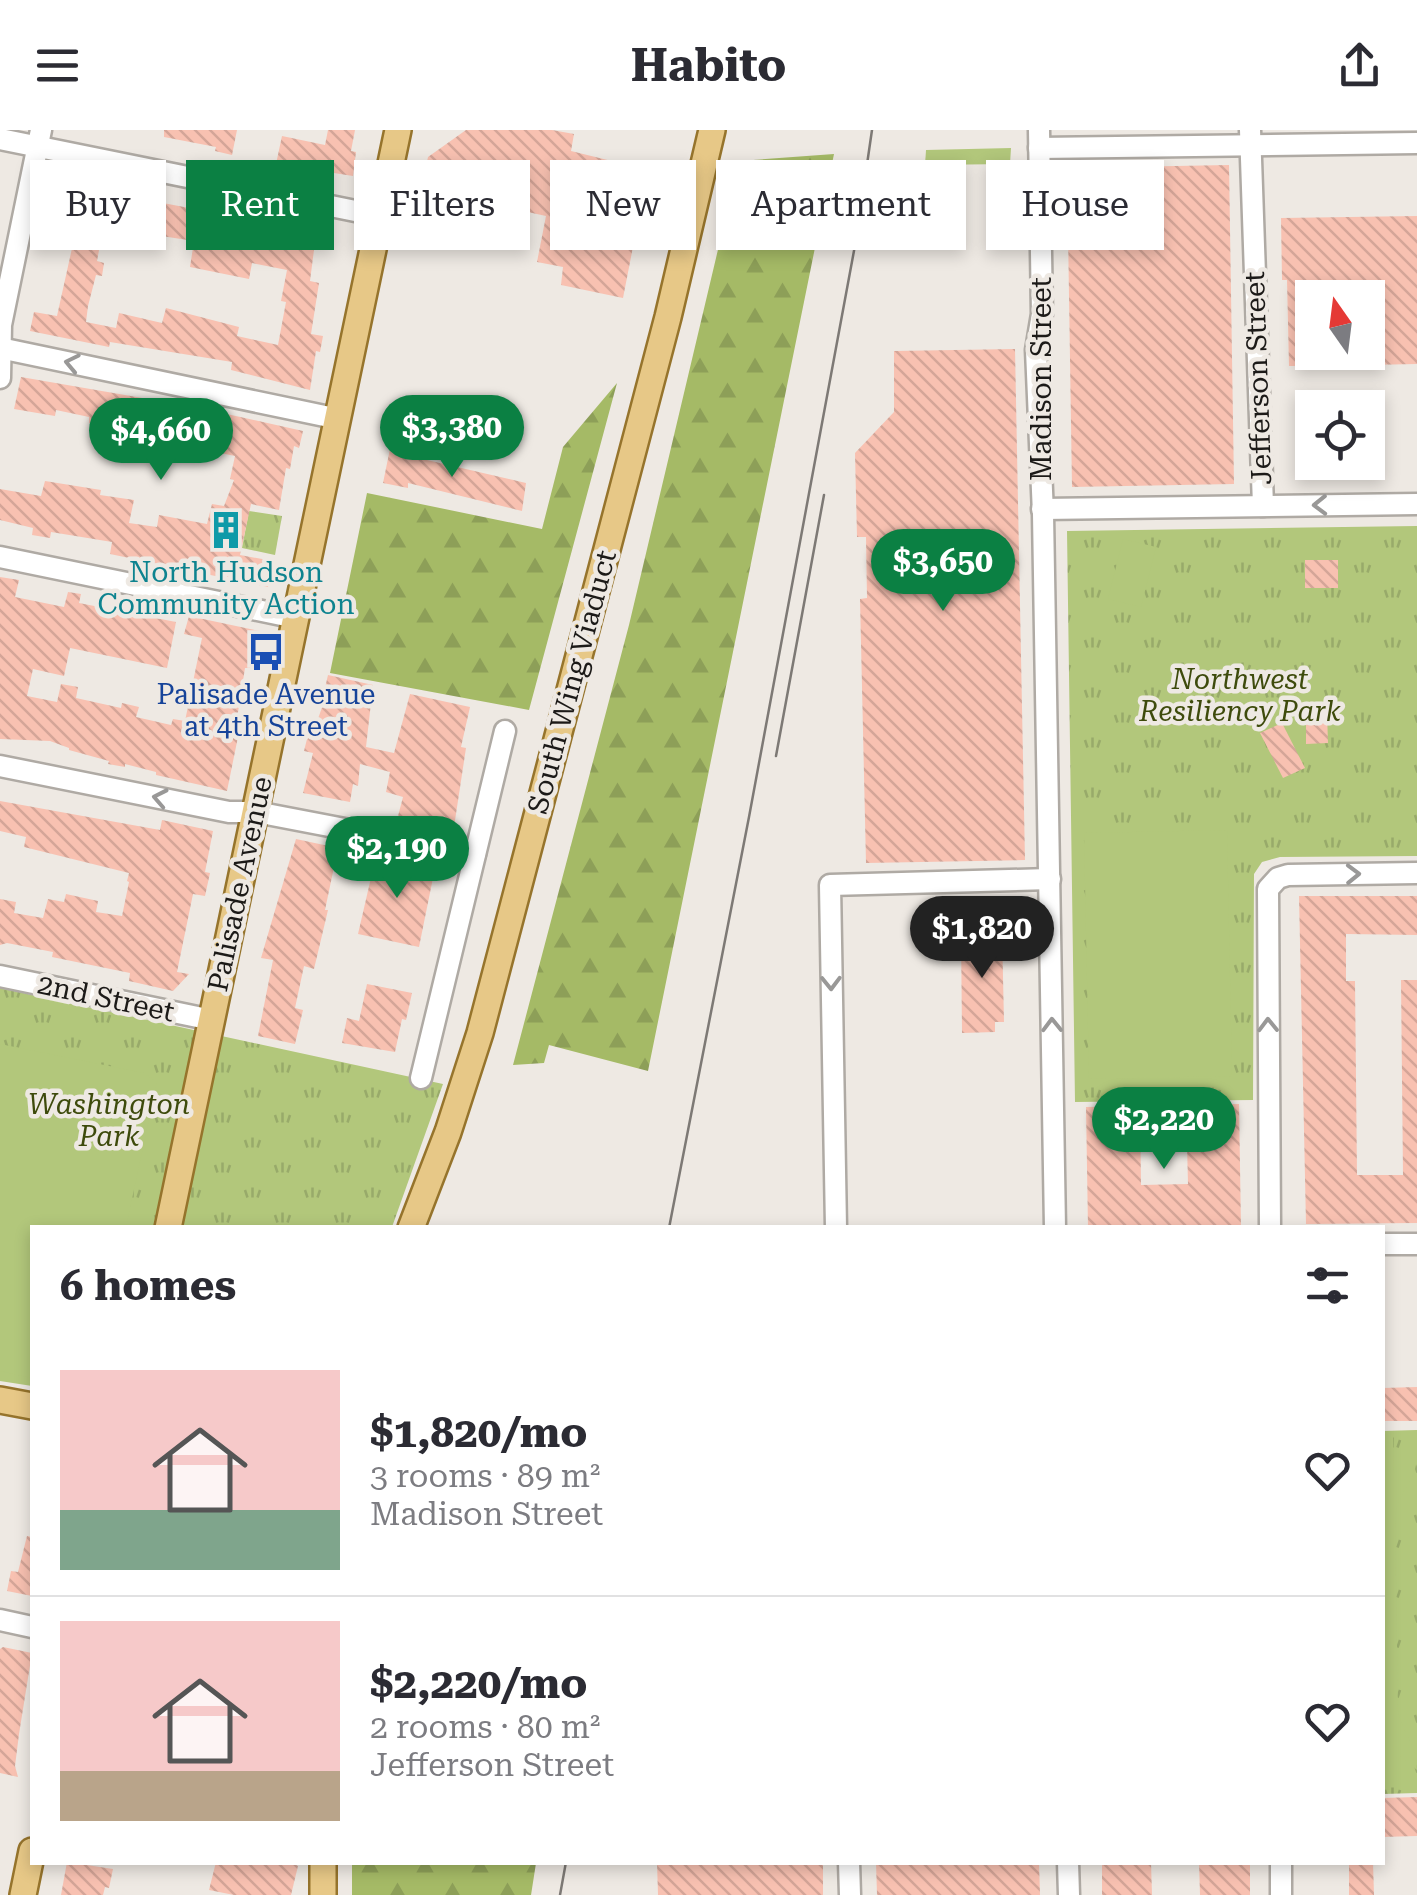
<!DOCTYPE html>
<meta charset="utf-8">
<style>
body{margin:0;font-family:"Roboto Serif",serif;background:#f2f2f3;color:#2b2b33;height:100vh;display:flex;flex-direction:column;font-size:38px;white-space:nowrap}
*{box-sizing:border-box;margin:0}
p{font-size:32px;color:#7c7c81}
.icon{flex:none;width:55px;height:55px;fill:none;stroke:currentColor;stroke-width:2;stroke-linecap:round;stroke-linejoin:round}
.map{position:relative;flex:1;overflow:hidden}
.sheet{position:absolute;left:30px;top:1095px;width:1355px;height:640px;display:flex;flex-direction:column;background:#fff;border-radius:0px;box-shadow:0 5px 15px #0003}
.sheet>*{flex:none}
.guide{position:absolute;left:30px;top:30px;width:1358px;height:90px;display:flex;gap:20px}
.needle{width:65px;rotate:346deg}
.buttons{position:absolute;left:1295px;top:150px;display:grid;gap:20px}
.buttons a{display:grid;place-items:center;width:90px;height:90px;border-radius:0px;background:#fff;box-shadow:0 5px 15px #0003;font-size:50px}
.price{position:absolute;translate:-50% -85px;padding:0 22px;border-radius:35px;background:#0b8043;color:#fff;font-size:32px;line-height:65px;filter:drop-shadow(0 2px 5px #0008)}
.price::after{content:'';position:absolute;left:50%;top:60px;width:30px;height:22px;margin-left:-15px;background:inherit;clip-path:polygon(0 0,100% 0,50% 100%)}
.price.on{background:#222;color:#fff}
ul{padding:0;list-style:none}
li{display:flex;align-items:center;gap:30px;height:250px;padding:0 30px}
li+li{border-top:2px solid #e1e1e2}
li span{display:grid;place-items:center;flex:none;width:280px;height:200px;border-radius:0px;color:#555}
li>.icon{margin-inline-start:auto}
span .icon{width:120px;height:120px;fill:#fffc;stroke-width:1}
li b{font-size:42px}
h2{display:flex;justify-content:space-between;align-items:center;height:120px;padding:0 30px;font-size:42px}
.tag{padding:0 35px;border-radius:0px;background:#fff;box-shadow:0 5px 15px #0003;font-size:35px;line-height:90px}
.tag.on{background:#0b8043;color:#fff}
header{display:flex;justify-content:space-between;align-items:center;height:130px;padding:0 30px;background:#fff;font-size:45px;font-weight:700}
.map>svg:first-child{display:block}
.forest{fill:url(#forest-firs)}
.park{fill:url(#park-tufts)}
.garden{fill:#b2c77b}
.building{fill:url(#building-back-hatch)}
.lines{fill:none;stroke-linecap:round;stroke-linejoin:round}
.minor-casing{stroke:#afaaa4;stroke-width:25}
.major-casing{stroke:#96742c;stroke-width:30}
.minor{stroke:#fff;stroke-width:20}
.major{stroke:#e7c887;stroke-width:25}
.tram{stroke:#7d7975;stroke-width:2.5}
.oneway{stroke:#999897}
.labels{text-anchor:middle;dominant-baseline:central;stroke-width:9;stroke-linejoin:round;paint-order:stroke}
.street-label{font-size:28px;fill:#1c1a18;stroke:#eee9e3}
.culture-label{font-size:28px;fill:#0d838f;stroke:#eee9e3}
.park-label{font-size:28px;font-style:italic;fill:#3e4b0c;stroke:#eee9e3}
.transit-label{font-size:28px;fill:#164399;stroke:#eee9e3}
</style>
<header><svg class="icon" aria-label="menu" viewBox="0 0 24 24"><path d="M4 6h16M4 12h16M4 18h16"/></svg>Habito<svg class="icon" aria-label="share" viewBox="0 0 24 24"><path d="M12 15V3M7 8l5-5 5 5M5 13v7h14v-7"/></svg></header>
<div class="map">
<svg width="1417" height="1765" viewBox="0 0 1417 1765">
<defs>
<pattern id="forest-firs" width="22" height="20" patternUnits="userSpaceOnUse" patternTransform="scale(2.5)"><rect width="22" height="20" fill="#a5ba66"/><path d="M5 1l3.5 6h-7zM16 11l3.5 6h-7z" fill="#8d9f58"/></pattern>
<pattern id="park-tufts" width="24" height="20" patternUnits="userSpaceOnUse" patternTransform="scale(2.5)"><rect width="24" height="20" fill="#b2c77b"/><path d="M3 7l-1-3M5 7V3M7 7l1-3M15 17l-1-3M17 17v-4M19 17l1-3" fill="none" stroke="#98aa6a"/></pattern>
<pattern id="building-back-hatch" width="6" height="6" patternUnits="userSpaceOnUse" patternTransform="scale(2.5)"><rect width="6" height="6" fill="#f8c1b1"/><path d="M-1 5l2 2M0 0l6 6M5-1l2 2" fill="none" stroke="#d4a598"/></pattern>
</defs>
<rect width="100%" height="100%" fill="#eee9e3"/>
<g class="forest">
<polygon points="834,24 648,941 549,915 544,933 513,935 629,495 739,31"/>
<polygon points="617,253 529,580 330,543 367,363 542,399 563,317"/>
<polygon points="352,1733 352,1732 536,1733 531,1765 352,1765"/>
</g>
<g class="park">
<polygon points="1011,18 1010,34 925,35 926,20"/>
<polygon points="249,381 282,386 275,425 242,418"/>
<polygon points="1417,396 1417,726 1280,727 1262,732 1254,744 1253,970 1075,972 1067,401"/>
<polygon points="0,858 443,954 392,1097 32,1098 32,1256 0,1251"/>
<polygon points="1417,1300 1417,1663 1383,1664 1382,1301"/>
</g>
<g class="garden">
<polygon points="1123,409 1156,417 1141,477 1108,469"/>
<polygon points="1227,700 1232,946 1089,949 1084,703"/>
<polygon points="0,914 144,943 157,952 126,1097 32,1098 32,1248 0,1241"/>
<path d="M 1383,1303 L 1393,1303 L 1394,1343 L 1417,1324 C 1417,1352 1400,1358 1395,1386 L 1398,1581 C 1404,1607 1417,1613 1417,1640 L 1399,1625 L 1399,1655 L 1382,1655 Z"/>
</g>
<g class="building">
<polygon points="164,0 237,0 232,25 215,21 216,17 164,7"/>
<polygon points="328,0 355,0 351,21 356,22 353,46 276,34 282,6 325,15"/>
<polygon points="466,0 552,0 574,4 571,21 648,40 623,168 561,155 563,137 537,132 546,86 421,59 428,27"/>
<polygon points="1229,35 1234,354 1072,357 1067,38"/>
<polygon points="88,46 140,56 136,71 124,69 114,101 103,99 97,131 104,133 102,146 96,145 88,176 86,192 116,198 119,183 162,193 166,178 239,197 237,206 278,215 286,172 281,171 287,140 252,133 249,149 190,137 194,111 155,105 163,73 205,81 207,71 261,82 256,103 284,109 291,88 333,95 330,115 315,112 310,151 319,153 311,204 323,206 320,222 316,221 310,260 231,240 232,232 110,212 109,217 30,201 34,182 57,186"/>
<polygon points="1417,86 1417,234 1368,235 1368,168 1312,168 1312,236 1289,236 1287,150 1282,150 1281,88"/>
<polygon points="1015,219 1025,730 866,733 860,469 867,468 866,407 857,407 855,323 894,282 894,221"/>
<polygon points="21,247 200,278 303,301 299,318 294,316 290,339 286,338 279,380 251,374 240,425 273,431 268,457 110,424 112,412 51,402 50,408 32,405 33,398 0,390 0,359 41,366 45,351 101,360 100,365 134,370 129,393 157,397 159,385 207,394 212,374 224,376 234,350 230,349 235,326 215,322 217,315 176,306 174,312 129,306 115,303 117,295 89,293 89,287 56,280 55,286 14,279"/>
<polygon points="391,314 415,320 414,327 526,353 522,381 408,353 408,358 383,353"/>
<rect x="1305" y="430" width="33" height="28"/>
<polygon points="0,447 19,450 15,467 64,477 68,462 81,464 79,473 176,492 167,538 70,518 64,546 33,539 27,566 57,572 61,554 78,557 76,568 121,578 122,573 139,577 136,587 171,595 173,589 185,591 202,508 184,504 189,486 260,501 257,519 252,518 250,538 245,538 235,601 239,602 227,661 156,645 156,642 125,634 125,637 108,634 109,631 69,620 69,618 50,611 0,609"/>
<polygon points="328,545 373,555 366,617 394,623 410,564 470,577 461,617 466,618 454,697 398,686 403,667 386,662 390,642 360,634 358,656 353,654 350,672 303,663 313,623 304,621 308,605 312,606 327,563 324,562"/>
<polygon points="1306,582 1327,582 1328,613 1306,614"/>
<polygon points="1282,593 1305,638 1283,648 1260,603"/>
<polygon points="0,671 160,700 162,690 213,701 205,742 210,743 205,766 193,764 177,842 189,844 173,861 129,851 130,843 52,827 53,822 7,813 0,815 0,769 16,772 14,783 43,788 48,769 64,772 66,764 98,771 96,782 122,786 129,752 127,751 129,743 24,717 26,707 0,701"/>
<polygon points="296,709 338,718 325,780 328,780 314,839 304,836 295,878 303,880 295,914 258,906 273,830 261,828"/>
<polygon points="376,726 435,738 419,817 358,804"/>
<polygon points="1299,766 1417,766 1417,805 1346,804 1346,851 1355,851 1357,1045 1403,1045 1401,850 1417,850 1417,1093 1306,1094"/>
<polygon points="961,802 1002,802 1004,892 995,892 995,902 962,903"/>
<polygon points="367,854 412,863 406,890 402,889 395,922 342,913 347,888 359,891"/>
<polygon points="1239,974 1241,1098 1088,1098 1086,977 1140,976 1141,1055 1188,1054 1186,975"/>
<polygon points="1417,1257 1417,1291 1382,1291 1382,1258"/>
<polygon points="27,1406 32,1407 32,1466 7,1461 11,1441 18,1442"/>
<polygon points="3,1517 32,1523 19,1604 15,1636 18,1647 0,1643 0,1519"/>
<polygon points="1417,1667 1417,1706 1382,1707 1382,1668"/>
<polygon points="67,1732 113,1739 109,1758 105,1757 103,1765 61,1765"/>
<polygon points="216,1732 291,1732 298,1736 291,1765 234,1765 209,1760"/>
<polygon points="657,1732 823,1732 823,1765 658,1765"/>
<polygon points="876,1732 1039,1732 1040,1765 877,1765"/>
<polygon points="1102,1732 1151,1732 1152,1765 1102,1765"/>
<polygon points="1199,1732 1250,1732 1250,1765 1200,1765"/>
<polygon points="1373,1733 1374,1765 1349,1765 1349,1734"/>
</g>
<g class="lines">
<g class="minor-casing">
<g id="minor">
<polyline points="1039,0 1042,184 1036,220 1043,384 1055,1098"/>
<polyline points="1250,0 1263,376"/>
<polyline points="0,9 380,86"/>
<polyline points="1039,18 1417,13"/>
<polyline points="0,218 339,289"/>
<polyline points="0,248 1,195 41,0"/>
<polyline points="1042,379 1417,374"/>
<polyline points="0,427 296,488"/>
<polyline points="0,636 229,682 256,682 475,724"/>
<polyline points="0,846 212,890"/>
<polyline points="421,948 505,601"/>
<polyline points="836,1098 830,755 1050,749"/>
<polyline points="1270,1098 1268,759 1278,748 1288,745 1417,743"/>
<polyline points="1382,1114 1417,1114"/>
<polyline points="0,1490 32,1497"/>
<polyline points="849,1732 850,1765"/>
<polyline points="1068,1732 1069,1765"/>
<polyline points="1281,1732 1281,1765"/>
</g>
</g>
<g class="major-casing">
<g id="major">
<polyline points="168,1098 398,0"/>
<polyline points="411,1098 448,1002 480,903 668,187 712,0"/>
<polyline points="0,1270 32,1276"/>
<polyline points="23,1765 32,1721"/>
<polyline points="323,1765 323,1732"/>
</g>
</g>
<use href="#minor" class="minor"/>
<use href="#major" class="major"/>
<g class="tram">
<polyline points="776,626 824,365"/>
<polyline points="669,1098 749,687 856,110 872,0"/>
<polyline points="560,1765 566,1732"/>
</g>
</g>
<defs><path id="oneway-chevron" d="M-2-3.5L2.5 0L-2 3.5" fill="none" stroke-width="1.6" stroke-linecap="round" stroke-linejoin="round" transform="scale(2.5)"/></defs>
<g class="oneway">
<use href="#oneway-chevron" transform="translate(72 233) rotate(-168)"/>
<use href="#oneway-chevron" transform="translate(1320 375) rotate(179)"/>
<use href="#oneway-chevron" transform="translate(160 668) rotate(-169)"/>
<use href="#oneway-chevron" transform="translate(1353 744) rotate(-1)"/>
<use href="#oneway-chevron" transform="translate(831 853) rotate(89)"/>
<use href="#oneway-chevron" transform="translate(1052 895) rotate(-91)"/>
<use href="#oneway-chevron" transform="translate(1268 895) rotate(-91)"/>
</g>
<defs>
<g id="building-bare" transform="scale(3)"><path d="M-4-6H4V6H1V3H-1V6H-4ZM-2.5-4.3h1.7v1.8h-1.7ZM.8-4.3h1.7v1.8H.8ZM-2.5-1h1.7V.8h-1.7ZM.8-1h1.7V.8H.8Z" fill="#0f9aa8" stroke="#eee9e3" stroke-width="2.5" paint-order="stroke"/></g>
<g id="bus-bare" transform="scale(3)"><path d="M-5-6H5V4H4V6H2V4H-2V6H-4V4H-5ZM-3.5-4V0h7V-4ZM-3.5 1.2v1.5H-2V1.2ZM2 1.2v1.5H3.5V1.2Z" fill="#1a4fb4" stroke="#eee9e3" stroke-width="2.5" paint-order="stroke"/></g>
</defs>
<g fill-rule="evenodd">
<use href="#building-bare" x="226" y="400"/>
<use href="#bus-bare" x="266" y="522"/>
</g>
<g class="labels">
<g class="street-label">
<text transform="translate(1258 248) rotate(-92)">Jefferson Street</text>
<text transform="translate(1041 249) rotate(-90)">Madison Street</text>
<text transform="translate(572 552) rotate(-75)">South Wing Viaduct</text>
<text transform="translate(240 754) rotate(-78)">Palisade Avenue</text>
<text transform="translate(106 868) rotate(12)">2nd Street</text>
</g>
<g class="culture-label">
<text x="226" y="442">North Hudson<tspan x="226" dy="32">Community Action</tspan></text>
</g>
<g class="park-label">
<text x="1240" y="549">Northwest<tspan x="1240" dy="32">Resiliency Park</tspan></text>
<text x="109" y="974">Washington<tspan x="109" dy="32">Park</tspan></text>
</g>
<g class="transit-label">
<text x="266" y="564">Palisade Avenue<tspan x="266" dy="32">at 4th Street</tspan></text>
</g>
</g>
</svg>
<div class="buttons">
<a><svg class="needle" viewBox="-14 -14 28 28"><path d="M0-13l5 13h-10z" fill="#e53935"/><path d="M0 13l5-13h-10z" fill="#7c7c81"/></svg></a>
<a><svg class="icon" aria-label="locate" viewBox="0 0 24 24"><circle cx="12" cy="12" r="6"/><path d="M12 2v4M12 18v4M2 12h4M18 12h4"/></svg></a>
</div>
<b class="price" style="left:452px;top:350px">$3,380</b>
<b class="price" style="left:161px;top:353px">$4,660</b>
<b class="price" style="left:943px;top:484px">$3,650</b>
<b class="price" style="left:397px;top:771px">$2,190</b>
<b class="price on" style="left:982px;top:851px">$1,820</b>
<b class="price" style="left:1164px;top:1042px">$2,220</b>
<div class="guide">
<a class="tag">Buy</a>
<a class="tag on">Rent</a>
<a class="tag">Filters</a>
<a class="tag">New</a>
<a class="tag">Apartment</a>
<a class="tag">House</a>
</div>
<section class="sheet">
<h2>6 homes<svg class="icon" aria-label="filters" viewBox="0 0 24 24"><path d="M4 7h16M4 17h16"/><circle cx="9" cy="7" r="2"/><circle cx="15" cy="17" r="2"/></svg></h2>
<ul>
<li><span style="background:linear-gradient(#f6c9c9 70%,#7fa58c 0)"><svg class="icon" aria-label="home" viewBox="0 0 24 24"><path d="M3 11l9-7 9 7M6 9v11h12V9"/></svg></span><div><b>$1,820/mo</b><p>3 rooms · 89 m²</p><p>Madison Street</p></div><svg class="icon" aria-label="heart" viewBox="0 0 24 24"><path d="M12 20l-8-8c-3-5 5-10 8-4 3-6 11-1 8 4z"/></svg></li>
<li><span style="background:linear-gradient(#f6c9c9 75%,#b9a48a 0)"><svg class="icon" aria-label="home" viewBox="0 0 24 24"><path d="M3 11l9-7 9 7M6 9v11h12V9"/></svg></span><div><b>$2,220/mo</b><p>2 rooms · 80 m²</p><p>Jefferson Street</p></div><svg class="icon" aria-label="heart" viewBox="0 0 24 24"><path d="M12 20l-8-8c-3-5 5-10 8-4 3-6 11-1 8 4z"/></svg></li>
</ul>
</section>
</div>
